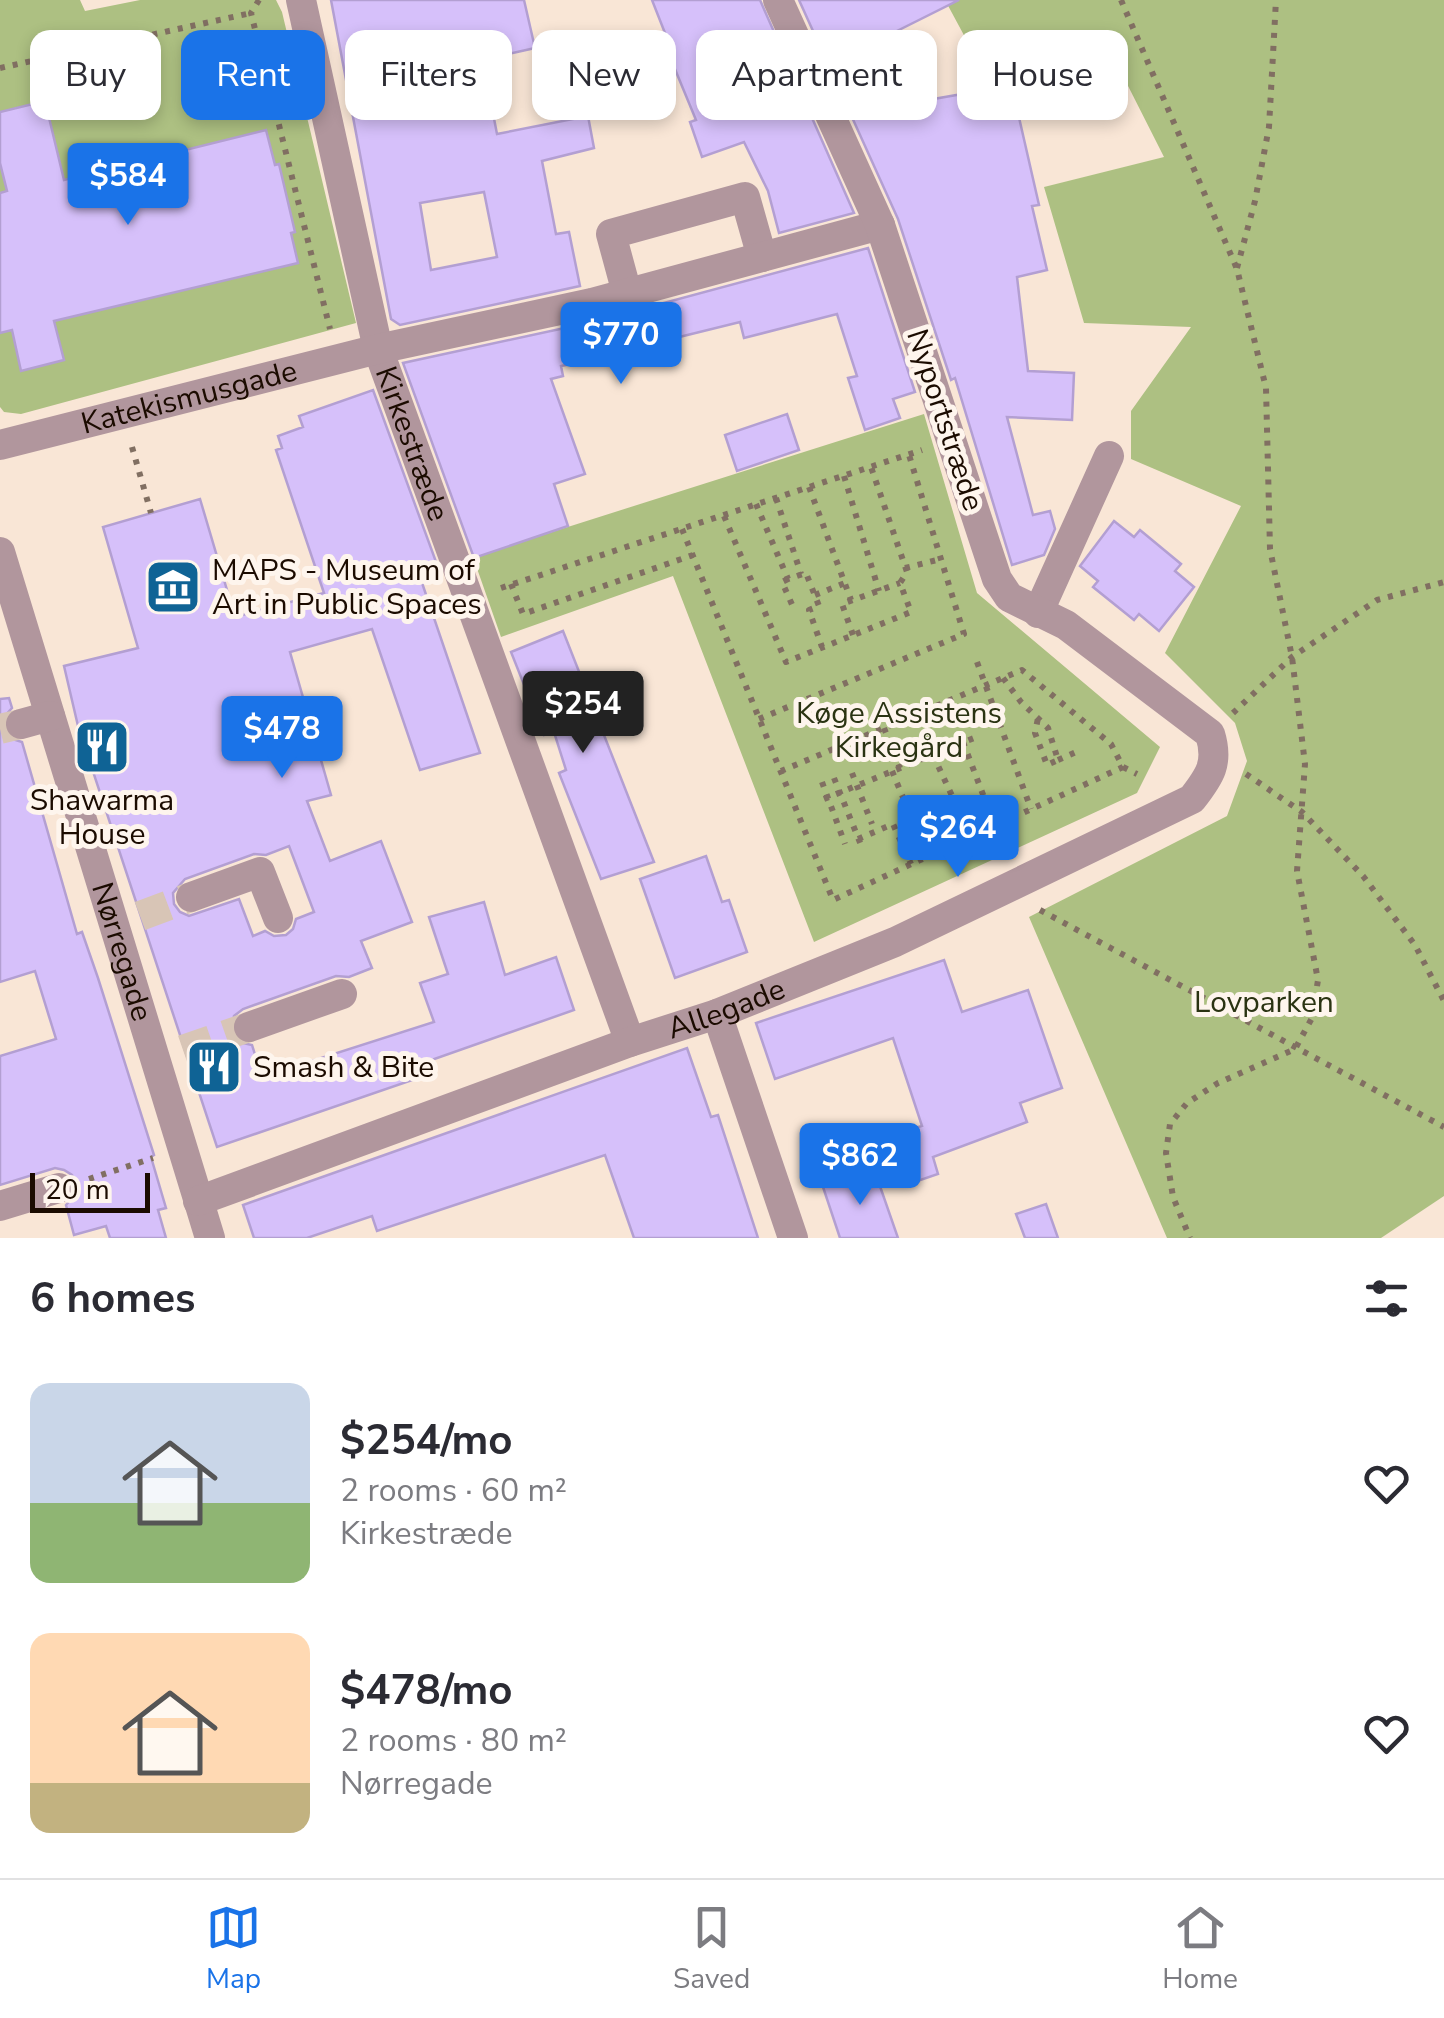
<!DOCTYPE html>
<meta charset="utf-8">
<style>
body{margin:0;font-family:"Nunito Sans",sans-serif;background:#f2f2f3;color:#2b2b33;height:100vh;display:flex;flex-direction:column;font-size:38px;white-space:nowrap}
*{box-sizing:border-box;margin:0}
p{font-size:32px;color:#7c7c81}
.icon{flex:none;width:55px;height:55px;fill:none;stroke:currentColor;stroke-width:2;stroke-linecap:round;stroke-linejoin:round}
.map{position:relative;height:1238px;overflow:hidden}
.details{display:flex;flex-direction:column;background:#fff;flex:1}
.details>*{flex:none}
.hud{position:absolute;left:30px;top:30px;width:1385px;height:90px;display:flex;gap:20px}
.scale{position:absolute;left:30px;bottom:25px;width:120px;box-sizing:border-box;padding-left:10px;border:5px solid #1b0b00;border-top:0;font-size:28px;line-height:35px;white-space:nowrap;color:#1b0b00;-webkit-text-stroke:8px #fef5ed;paint-order:stroke}
.price{position:absolute;translate:-50% -85px;padding:0 22px;border-radius:10px;background:#1a73e8;color:#fff;font-size:32px;line-height:65px;filter:drop-shadow(0 2px 5px #0008)}
.price::after{content:'';position:absolute;left:50%;top:60px;width:30px;height:22px;margin-left:-15px;background:inherit;clip-path:polygon(0 0,100% 0,50% 100%)}
.price.on{background:#222;color:#fff}
ul{padding:0;list-style:none}
li{display:flex;align-items:center;gap:30px;height:250px;padding:0 30px}
li span{display:grid;place-items:center;flex:none;width:280px;height:200px;border-radius:20px;color:#555}
li>.icon{margin-inline-start:auto}
span .icon{width:120px;height:120px;fill:#fffc;stroke-width:1}
li b{font-size:42px}
h2{display:flex;justify-content:space-between;align-items:center;height:120px;padding:0 30px;font-size:42px}
.pill{padding:0 35px;border-radius:20px;background:#fff;box-shadow:0 5px 15px #0003;font-size:35px;line-height:90px}
.pill.on{background:#1a73e8;color:#fff}
.dock{display:flex;justify-content:space-around;align-items:center;height:140px;border-top:2px solid #e1e1e2;background:#fff;font-size:28px;color:#7c7c81}
.dock a{display:grid;justify-items:center;gap:5px}
.dock .on{color:#1a73e8}
.map>svg:first-child{display:block}
.green{fill:#adc082}
.building{fill:#d6c0fa;stroke:#b39fd2;stroke-width:2.5;fill-rule:evenodd}
.lines{fill:none;stroke-linecap:round;stroke-linejoin:round}
.minor-tunnel{stroke:#d8c5b6;stroke-width:30;stroke-dasharray:30 15;stroke-linecap:butt}
.path{stroke:#816f62;stroke-width:6;stroke-dasharray:5 8;stroke-linecap:butt}
.minor{stroke:#b1969d;stroke-width:30}
.labels{text-anchor:middle;dominant-baseline:central;stroke-width:10;stroke-linejoin:round;paint-order:stroke}
.street-label{font-size:30px;fill:#1b0b00;stroke:#fef5ed}
.poi-label{font-size:30px;fill:#1b0b00;stroke:#fef5ed;text-anchor:start}
.park-label{font-size:30px;fill:#2a3312;stroke:#fef5ed}
</style>
<div class="map">
<svg width="1444" height="1238" viewBox="0 0 1444 1238">
<rect width="100%" height="100%" fill="#f9e6d6"/>
<g class="green">
<polygon points="0,0 80,0 85,11 140,0 276,0 282,12 356,323 21,414 4,412 0,407"/>
<polygon points="945,0 1444,0 1444,1196 1381,1238 1167,1238 1029,917 1227,816 1247,761 1235,723 1165,653 1241,506 1131,459 1131,411 1191,327 1084,323 1044,187 1164,157 1123,76 1001,104"/>
<polygon points="924,414 977,593 1160,747 1137,793 814,942 673,576 501,637 473,557"/>
</g>
<g class="building">
<path d="M 331,0 L 524,0 L 535,48 L 508,54 L 510,65 L 485,72 L 497,134 L 588,116 L 594,148 L 542,161 L 556,234 L 569,232 L 580,286 L 400,325 L 391,319 ZM 484,192 L 497,257 L 431,270 L 420,203 Z"/>
<polygon points="652,0 760,0 854,213 779,233 768,191 744,142 702,157 690,122 696,120 670,57 674,56"/>
<polygon points="799,0 959,0 885,37 916,102 968,93 970,109 1015,100 1039,205 1032,206 1047,270 1017,277 1028,371 1074,373 1072,420 1007,417 1033,515 1050,511 1055,529 1044,555 1012,565 955,378 951,380 898,219"/>
<polygon points="45,101 64,180 266,130 275,165 279,164 295,232 291,233 298,263 54,321 64,360 21,371 12,330 0,333 0,193 7,191 0,163 0,112"/>
<polygon points="868,248 915,392 893,399 900,418 865,430 848,378 857,376 837,314 744,338 740,322 643,346 644,350 561,366 563,376 551,379 585,474 554,484 568,526 474,558 403,363 597,321"/>
<path d="M 373,390 L 439,570 L 420,577 L 480,753 L 420,770 L 372,629 L 290,652 L 331,795 L 307,801 L 330,861 L 381,841 L 412,922 L 361,941 L 372,968 L 349,977 L 336,976 L 243,1009 L 234,1016 L 231,1032 L 238,1042 L 252,1045 L 262,1077 L 434,1022 L 420,983 L 448,974 L 429,917 L 484,902 L 505,975 L 556,957 L 574,1010 L 420,1064 L 424,1076 L 217,1147 L 78,726 L 64,666 L 138,648 L 103,527 L 200,499 L 235,617 L 324,593 L 276,450 L 282,448 L 278,436 L 303,427 L 299,416 ZM 289,846 L 314,912 L 296,919 L 293,929 L 286,935 L 274,936 L 265,931 L 253,936 L 239,899 L 189,916 L 180,912 L 174,904 L 173,893 L 185,879 L 254,854 L 266,855 Z"/>
<polygon points="787,414 799,450 737,471 725,435"/>
<polygon points="1114,521 1134,537 1140,530 1181,564 1175,571 1194,587 1159,631 1139,614 1134,620 1093,587 1098,581 1080,566"/>
<polygon points="563,631 654,862 601,879 559,773 566,770 554,732 544,735 511,652"/>
<polygon points="9,698 12,708 3,718 3,730 9,738 22,742 77,934 82,932 98,978 154,1155 151,1157 166,1208 158,1210 166,1238 110,1238 106,1226 74,1235 66,1205 77,1193 77,1184 72,1175 64,1170 55,1168 0,1185 0,1056 56,1039 35,971 0,982 0,699"/>
<polygon points="706,856 722,902 729,900 747,952 675,978 640,879"/>
<polygon points="944,960 962,1012 1028,990 1062,1088 1020,1103 1027,1122 933,1157 938,1174 903,1186 886,1136 922,1126 893,1038 775,1079 756,1023"/>
<polygon points="687,1048 711,1117 718,1115 758,1238 634,1238 605,1155 377,1231 372,1216 307,1238 254,1238 243,1205"/>
<polygon points="874,1169 898,1238 840,1238 823,1187"/>
<polygon points="1046,1204 1058,1238 1025,1238 1016,1214"/>
</g>
<g class="lines">
<g class="minor-tunnel">
<polyline points="0,729 21,724"/>
<polyline points="140,916 191,897"/>
<polyline points="183,1050 249,1027"/>
</g>
<g class="path">
<polyline points="259,0 251,13 330,329"/>
<polyline points="1121,0 1237,269 1266,388 1270,549 1292,657 1305,764 1297,871 1318,980 1312,1018 1295,1049 1218,1083 1187,1103 1170,1124 1166,1153 1173,1197 1190,1238"/>
<polyline points="0,68 251,13"/>
<polyline points="1237,268 1255,201 1269,127 1276,0"/>
<polyline points="132,447 151,513"/>
<polyline points="844,476 879,591"/>
<polyline points="809,487 851,600"/>
<polyline points="776,498 801,574"/>
<polyline points="756,504 788,579 806,573 819,606 809,610 822,647"/>
<polyline points="724,516 786,662 911,612 900,583 907,572 871,467"/>
<polyline points="682,529 833,900 1123,767 1111,744 1022,670 781,771"/>
<polyline points="905,568 941,559"/>
<polyline points="788,579 782,582 794,609"/>
<polyline points="511,584 523,614 693,555"/>
<polyline points="501,588 922,450"/>
<polyline points="815,595 845,583"/>
<polyline points="853,635 842,604 900,583"/>
<polyline points="977,662 1031,809"/>
<polyline points="1003,678 1021,702 1048,728 1058,760 1047,765 1035,733 1038,718"/>
<polyline points="1233,713 1292,657 1377,600 1444,582"/>
<polyline points="759,719 964,634 909,455"/>
<polyline points="884,728 900,768"/>
<polyline points="963,742 987,805"/>
<polyline points="933,755 960,813"/>
<polyline points="1058,760 1076,752"/>
<polyline points="1123,767 1137,774"/>
<polyline points="892,771 917,831 920,830 932,855"/>
<polyline points="852,773 872,824"/>
<polyline points="1246,774 1302,812 1363,876 1415,945 1444,1001"/>
<polyline points="834,778 861,845"/>
<polyline points="822,782 845,844"/>
<polyline points="824,799 974,738"/>
<polyline points="858,839 893,824 911,864"/>
<polyline points="1040,910 1444,1127"/>
<polyline points="89,1179 153,1158"/>
</g>
<g class="minor">
<path id="s1" d="M 301,0 L 378,349 L 630,1042"/>
<polyline points="627,293 611,234 745,197 762,257"/>
<path id="s2" d="M 0,445 L 378,349 L 592,303 L 880,225"/>
<path id="s3" d="M 0,552 L 210,1238"/>
<polyline points="1038,613 1109,456"/>
<polyline points="21,724 50,716"/>
<polyline points="191,897 260,872 278,918"/>
<polyline points="717,1014 793,1238"/>
<polyline points="249,1027 342,994"/>
<path id="s4" d="M 198,1201 L 630,1042 L 717,1014 L 895,942 L 1192,799 C 1210,776 1219,763 1210,734 L 1066,625 L 1009,597 L 997,579 L 880,225 L 778,0"/>
<polyline points="0,1206 59,1188"/>
</g>
</g>
<defs>
<g id="museum-square" transform="scale(2.875)"><rect x="-9" y="-9" width="18" height="18" rx="4" fill="#0f6395" stroke="#fef5ed"/><path d="M0-6L6-3V-2H-6V-3ZM-5-1h2V3h-2ZM-1-1h2V3h-2ZM3-1h2V3H3ZM-6 4H6V6H-6Z" fill="#fff"/></g>
<g id="restaurant-square" transform="scale(2.875)"><rect x="-9" y="-9" width="18" height="18" rx="4" fill="#0f6395" stroke="#fef5ed"/><path d="M-5-6h1v4h1v-4h1v4h1v-4h1v5L-1.5 .5V6h-2V.5L-5-1ZM5-6V6H3V1.5H1.5Q1.5-4 5-6Z" fill="#fff"/></g>
</defs>
<g fill-rule="evenodd">
<use href="#museum-square" x="173" y="587"/>
<use href="#restaurant-square" x="102" y="747"/>
<use href="#restaurant-square" x="214" y="1067"/>
</g>
<g class="labels">
<g class="street-label">
<text stroke="none"><textPath href="#s2" startOffset="195">Katekismusgade</textPath></text>
<text transform="translate(945 420) rotate(72)">Nyportstræde</text>
<text stroke="none"><textPath href="#s1" startOffset="458">Kirkestræde</textPath></text>
<text stroke="none"><textPath href="#s3" startOffset="418">Nørregade</textPath></text>
<text stroke="none"><textPath href="#s4" startOffset="562">Allegade</textPath></text>
</g>
<g class="poi-label">
<text x="212" y="570">MAPS - Museum of<tspan x="212" dy="34">Art in Public Spaces</tspan></text>
<text x="102" y="800" text-anchor="middle">Shawarma<tspan x="102" dy="34">House</tspan></text>
<text x="253" y="1067">Smash &amp; Bite</text>
</g>
<g class="park-label">
<text x="899" y="713">Køge Assistens<tspan x="899" dy="34">Kirkegård</tspan></text>
<text x="1264" y="1002">Lovparken</text>
</g>
</g>
</svg>
<div class="scale">20 m</div>
<b class="price" style="left:128px;top:228px">$584</b>
<b class="price" style="left:621px;top:387px">$770</b>
<b class="price on" style="left:583px;top:756px">$254</b>
<b class="price" style="left:282px;top:781px">$478</b>
<b class="price" style="left:958px;top:880px">$264</b>
<b class="price" style="left:860px;top:1208px">$862</b>
<div class="hud">
<a class="pill">Buy</a>
<a class="pill on">Rent</a>
<a class="pill">Filters</a>
<a class="pill">New</a>
<a class="pill">Apartment</a>
<a class="pill">House</a>
</div>
</div>
<section class="details">
<h2>6 homes<svg class="icon" aria-label="filters" viewBox="0 0 24 24"><path d="M4 7h16M4 17h16"/><circle cx="9" cy="7" r="2"/><circle cx="15" cy="17" r="2"/></svg></h2>
<ul>
<li><span style="background:linear-gradient(#c9d6e8 60%,#8fb573 0)"><svg class="icon" aria-label="home" viewBox="0 0 24 24"><path d="M3 11l9-7 9 7M6 9v11h12V9"/></svg></span><div><b>$254/mo</b><p>2 rooms · 60 m²</p><p>Kirkestræde</p></div><svg class="icon" aria-label="heart" viewBox="0 0 24 24"><path d="M12 20l-8-8c-3-5 5-10 8-4 3-6 11-1 8 4z"/></svg></li>
<li><span style="background:linear-gradient(#ffd9b3 75%,#c2b280 0)"><svg class="icon" aria-label="home" viewBox="0 0 24 24"><path d="M3 11l9-7 9 7M6 9v11h12V9"/></svg></span><div><b>$478/mo</b><p>2 rooms · 80 m²</p><p>Nørregade</p></div><svg class="icon" aria-label="heart" viewBox="0 0 24 24"><path d="M12 20l-8-8c-3-5 5-10 8-4 3-6 11-1 8 4z"/></svg></li>
</ul>
</section>
<nav class="dock">
<a class="on"><svg class="icon" aria-label="map" viewBox="0 0 24 24"><path d="M3 6l6-2 6 2 6-2v14l-6 2-6-2-6 2zM9 4v14M15 6v14"/></svg>Map</a>
<a><svg class="icon" aria-label="saved" viewBox="0 0 24 24"><path d="M7 4h10v16l-5-4-5 4z"/></svg>Saved</a>
<a><svg class="icon" aria-label="home" viewBox="0 0 24 24"><path d="M3 11l9-7 9 7M6 9v11h12V9"/></svg>Home</a>
</nav>
